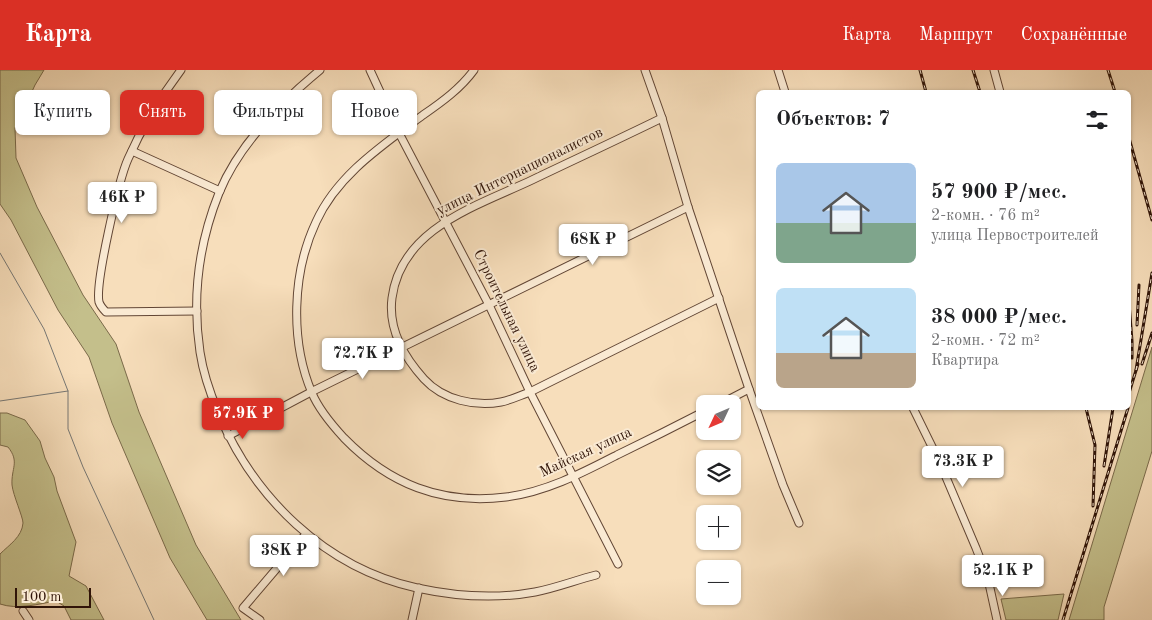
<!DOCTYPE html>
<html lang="ru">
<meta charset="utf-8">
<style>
body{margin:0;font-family:"Old Standard TT",serif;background:#f6f6f6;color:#202124;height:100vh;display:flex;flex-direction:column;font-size:19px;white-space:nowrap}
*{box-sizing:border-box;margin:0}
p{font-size:16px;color:#757577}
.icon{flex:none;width:28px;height:28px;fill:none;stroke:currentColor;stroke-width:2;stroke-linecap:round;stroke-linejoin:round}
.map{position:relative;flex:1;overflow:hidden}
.details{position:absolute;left:756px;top:20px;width:375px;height:320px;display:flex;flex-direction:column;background:#fff;border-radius:8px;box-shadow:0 1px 4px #0004}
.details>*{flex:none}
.hud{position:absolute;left:15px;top:20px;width:475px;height:45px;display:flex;gap:10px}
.needle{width:32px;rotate:226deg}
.controls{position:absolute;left:696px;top:325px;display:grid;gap:10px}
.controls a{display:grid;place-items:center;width:45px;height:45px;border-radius:8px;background:#fff;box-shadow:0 1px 4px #0004;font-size:25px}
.scale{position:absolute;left:15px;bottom:12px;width:76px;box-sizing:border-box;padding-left:5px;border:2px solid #301408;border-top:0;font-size:14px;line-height:18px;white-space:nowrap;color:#301408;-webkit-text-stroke:4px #faead3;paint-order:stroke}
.price{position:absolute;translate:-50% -42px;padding:0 11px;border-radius:5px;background:#fff;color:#222;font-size:16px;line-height:32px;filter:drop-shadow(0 1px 2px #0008)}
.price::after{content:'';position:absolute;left:50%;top:30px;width:15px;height:11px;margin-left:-8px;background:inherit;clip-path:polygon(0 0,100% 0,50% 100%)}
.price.current{background:#d93025;color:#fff}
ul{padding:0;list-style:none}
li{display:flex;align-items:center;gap:15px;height:125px;padding:0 20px}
li span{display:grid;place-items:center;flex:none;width:140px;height:100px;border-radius:8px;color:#555}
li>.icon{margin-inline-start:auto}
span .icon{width:60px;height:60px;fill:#fffc;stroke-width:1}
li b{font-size:21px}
h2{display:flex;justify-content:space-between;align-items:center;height:60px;padding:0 20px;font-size:21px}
.chip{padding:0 18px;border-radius:8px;background:#fff;box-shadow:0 1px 4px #0004;font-size:18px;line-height:45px}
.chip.current{background:#d93025;color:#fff}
header{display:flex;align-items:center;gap:30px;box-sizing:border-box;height:70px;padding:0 25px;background:#d93025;color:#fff}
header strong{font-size:24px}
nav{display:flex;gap:28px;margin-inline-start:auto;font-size:18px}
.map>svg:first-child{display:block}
.green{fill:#c4bf8b;stroke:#7a6a4a}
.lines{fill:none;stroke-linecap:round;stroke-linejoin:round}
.stream{stroke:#767774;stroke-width:1}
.minor-casing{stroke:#624635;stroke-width:9}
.minor{stroke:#faead3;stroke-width:7}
.rail-casing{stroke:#301408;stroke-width:3}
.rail{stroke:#faead3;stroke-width:1;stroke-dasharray:4;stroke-linecap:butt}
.labels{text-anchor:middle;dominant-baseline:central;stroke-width:4;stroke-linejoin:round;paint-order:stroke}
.street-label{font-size:15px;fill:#301408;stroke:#faead3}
</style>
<header>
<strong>Карта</strong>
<nav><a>Карта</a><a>Маршрут</a><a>Сохранённые</a></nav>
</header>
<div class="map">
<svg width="1152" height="550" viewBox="0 0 1152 550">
<rect width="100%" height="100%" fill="#f7debb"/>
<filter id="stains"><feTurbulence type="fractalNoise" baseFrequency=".004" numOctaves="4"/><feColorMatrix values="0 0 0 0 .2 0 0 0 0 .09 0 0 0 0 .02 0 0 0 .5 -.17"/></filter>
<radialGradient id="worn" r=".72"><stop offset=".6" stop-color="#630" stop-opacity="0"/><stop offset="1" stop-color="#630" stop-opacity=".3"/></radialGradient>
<g class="green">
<polygon points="0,0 44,0 35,15 15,58 16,88 37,137 83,225 116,274 139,342 196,475 241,550 207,550 170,488 112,353 89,287 58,240 11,150 0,134"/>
<polygon points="1152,277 1152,381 1104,537 1104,550 1069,550"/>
<path d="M 0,343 L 7,343 L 25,350 L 40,371 L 45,388 L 54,407 L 57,421 L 76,472 L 69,506 L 86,516 L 104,550 L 71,550 L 64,536 L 56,531 C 38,534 18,540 0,534 L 0,484 C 9,475 22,467 23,453 C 23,447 13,425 12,415 C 11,398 20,392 8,377 L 0,375 Z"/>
<polygon points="1064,524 1058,550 1006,550 1001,529"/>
</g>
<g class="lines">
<g class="stream">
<polyline points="0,183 44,259 68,321 68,359 83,397 154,550"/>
<polyline points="0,331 68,321"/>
</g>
<g class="minor-casing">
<g id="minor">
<path d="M 181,0 C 160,28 142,57 128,89 C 119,109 95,213 99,232 C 100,235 103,239 106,242 L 197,241"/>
<path d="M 320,0 C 280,33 239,74 219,123 C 199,173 192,228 200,282 C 203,302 210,323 218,342 C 253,427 325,498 417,518 C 454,526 497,529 535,522 C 556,518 576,510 596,505"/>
<polyline points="370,0 399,63 489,235 530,322 618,494"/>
<path d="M 474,0 C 461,18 442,32 423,45 C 383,75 337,105 316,152 C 292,203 290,271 312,323 C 319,340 332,355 344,368 C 389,414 441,435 506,427 C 546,422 582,403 617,385 C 646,371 676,356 705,341"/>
<polyline points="645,0 662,48 688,137 749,319 783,415 799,453"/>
<polyline points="778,0 785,22"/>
<polyline points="994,0 1000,22"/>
<path d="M 662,48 C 619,69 576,89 532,110 C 477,136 401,158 392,228 C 388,259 404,287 424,309 C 443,330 476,337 501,332 C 511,330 521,325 530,322 L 719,228"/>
<polyline points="132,81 220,121"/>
<polyline points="720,334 749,319"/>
<polyline points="913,338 940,393 976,478 988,509 997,550"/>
<polyline points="228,366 311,322 688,137"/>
<polyline points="23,541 29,550"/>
<polyline points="260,550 243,538 306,464"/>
<polyline points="412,550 419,518"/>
</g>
</g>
<use href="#minor" class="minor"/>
<g class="rail-casing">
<g id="rail">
<polyline points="920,0 926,22"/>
<polyline points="973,0 980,22"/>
<polyline points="1108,0 1115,22"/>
<polyline points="1129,68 1152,150"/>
<polyline points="1129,233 1132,271 1132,288"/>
<polyline points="1137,255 1139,215"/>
<polyline points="1142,294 1152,263"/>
<polyline points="1136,300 1152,203"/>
<polyline points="1129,323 1138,294"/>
<polyline points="1086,338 1095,375 1093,436"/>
<polyline points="1104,396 1113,338"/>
<polyline points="1063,550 1128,338"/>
</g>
</g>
<use href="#rail" class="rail"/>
</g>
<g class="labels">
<g class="street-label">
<text transform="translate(520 102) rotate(-26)">улица Интернационалистов</text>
<text transform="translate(506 241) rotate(64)">Строительная улица</text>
<text transform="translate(586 383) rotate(-25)">Майская улица</text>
</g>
</g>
<rect width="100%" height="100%" filter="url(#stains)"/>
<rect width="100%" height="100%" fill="url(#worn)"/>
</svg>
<div class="controls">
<a><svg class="needle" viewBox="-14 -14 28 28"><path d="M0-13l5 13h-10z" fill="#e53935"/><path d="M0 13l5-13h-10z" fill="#757577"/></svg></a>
<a><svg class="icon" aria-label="layers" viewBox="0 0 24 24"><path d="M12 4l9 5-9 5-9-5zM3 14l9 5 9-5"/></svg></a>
<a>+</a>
<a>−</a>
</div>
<div class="scale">100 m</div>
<b class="price" style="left:122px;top:154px">46K ₽</b>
<b class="price" style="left:593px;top:196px">68K ₽</b>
<b class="price" style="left:363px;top:310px">72.7K ₽</b>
<b class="price current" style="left:243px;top:370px">57.9K ₽</b>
<b class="price" style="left:963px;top:418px">73.3K ₽</b>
<b class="price" style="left:284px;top:507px">38K ₽</b>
<b class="price" style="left:1003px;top:527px">52.1K ₽</b>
<div class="hud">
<a class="chip">Купить</a>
<a class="chip current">Снять</a>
<a class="chip">Фильтры</a>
<a class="chip">Новое</a>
</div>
<section class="details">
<h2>Объектов: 7<svg class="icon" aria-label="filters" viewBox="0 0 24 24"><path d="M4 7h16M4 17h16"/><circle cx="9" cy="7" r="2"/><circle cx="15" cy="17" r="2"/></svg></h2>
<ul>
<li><span style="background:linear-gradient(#a9c7e8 60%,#7fa58c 0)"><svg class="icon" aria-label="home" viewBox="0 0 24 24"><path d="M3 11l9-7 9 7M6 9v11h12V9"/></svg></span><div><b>57 900 ₽/мес.</b><p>2-комн. · 76 m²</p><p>улица Первостроителей</p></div></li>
<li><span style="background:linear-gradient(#bfe0f5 65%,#b9a48a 0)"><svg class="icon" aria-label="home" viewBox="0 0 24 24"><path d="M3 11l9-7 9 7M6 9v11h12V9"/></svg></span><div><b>38 000 ₽/мес.</b><p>2-комн. · 72 m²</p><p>Квартира</p></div></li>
</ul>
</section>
</div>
